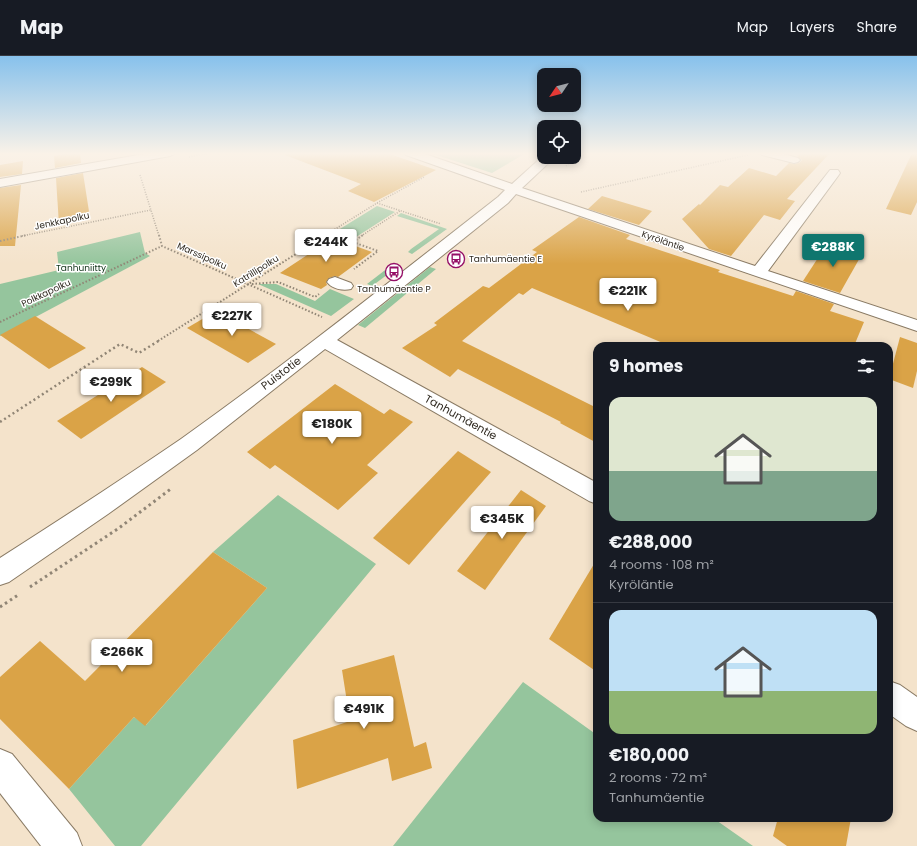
<!DOCTYPE html>
<meta charset="utf-8">
<style>
body{margin:0;font-family:Poppins,sans-serif;background:#20242c;color:#f1f3f6;height:100vh;display:flex;flex-direction:column;font-size:15px;white-space:nowrap}
*{box-sizing:border-box;margin:0}
p{font-size:13px;color:#9ea1a6}
.icon{flex:none;width:22px;height:22px;fill:none;stroke:currentColor;stroke-width:2;stroke-linecap:round;stroke-linejoin:round}
.map{position:relative;flex:1;overflow:hidden}
.panel{position:absolute;left:593px;top:286px;width:300px;height:480px;display:flex;flex-direction:column;background:#171b24;border-radius:12px;box-shadow:0 2px 10px #0003}
.panel>*{flex:none}
.needle{width:26px;rotate:235deg}
.controls{position:absolute;left:537px;top:12px;display:grid;gap:8px}
.controls a{display:grid;place-items:center;width:44px;height:44px;border-radius:8px;background:#171b24;box-shadow:0 2px 10px #0003;font-size:20px}
.price{position:absolute;translate:-50% -34px;padding:0 9px;border-radius:4px;background:#fff;color:#222;font-size:13px;line-height:26px;filter:drop-shadow(0 1px 2px #0008)}
.price::after{content:'';position:absolute;left:50%;top:24px;width:12px;height:9px;margin-left:-6px;background:inherit;clip-path:polygon(0 0,100% 0,50% 100%)}
.price.on{background:#0f766e;color:#fff}
ul{padding:0;list-style:none}
li{display:grid;align-content:center;gap:8px;height:212px;padding:0 16px}
li+li{border-top:1px solid #363941}
li span{display:grid;place-items:center;height:124px;border-radius:12px;color:#555}
li>.icon{margin-inline-start:auto}
span .icon{width:72px;height:72px;fill:#fffc;stroke-width:1}
li b{font-size:17px}
h2{display:flex;justify-content:space-between;align-items:center;height:48px;padding:0 16px;font-size:17px}
header{display:flex;align-items:center;gap:24px;box-sizing:border-box;height:56px;padding:0 20px;background:#171b24;border-bottom:1px solid #363941}
header strong{font-size:19px}
nav{display:flex;gap:22px;margin-inline-start:auto;font-size:14px}
.map>svg:first-child{display:block}
.green{fill:#95c59d}
.building{fill:#daa347}
.lines{fill:none;stroke-linecap:round;stroke-linejoin:round}
.minor-casing{stroke:#897a64;stroke-width:2}
.path-far3{stroke:#908575;stroke-width:1.5;stroke-dasharray:1 1.5;stroke-linecap:butt}
.path-far2{stroke:#908575;stroke-width:2;stroke-dasharray:1.5 2;stroke-linecap:butt}
.path-far1{stroke:#908575;stroke-width:2.5;stroke-dasharray:2 3;stroke-linecap:butt}
.path{stroke:#908575;stroke-width:3;stroke-dasharray:2.5 3.5;stroke-linecap:butt}
.minor{fill:#fff;fill-rule:evenodd}
.labels{text-anchor:middle;dominant-baseline:central;stroke-width:3;stroke-linejoin:round;paint-order:stroke}
.far-street-label{font-size:9px;fill:#302a21;stroke:#fff}
.far-poi-label{font-size:9px;fill:#302a21;stroke:#fff;text-anchor:start}
.far-park-label{font-size:9px;fill:#103319;stroke:#fff}
.street-label{font-size:11px;fill:#302a21;stroke:#fff}
</style>
<header>
<strong>Map</strong>
<nav><a>Map</a><a>Layers</a><a>Share</a></nav>
</header>
<div class="map">
<svg width="917" height="790" viewBox="0 0 917 790">
<rect width="100%" height="100%" fill="#f4e3cb"/>
<g class="green">
<polygon points="430,97 526,97 492,117"/>
<polygon points="377,150 395,156 353,183 335,176"/>
<polygon points="401,157 447,173 412,198 408,196 411,193 439,173 397,160"/>
<polygon points="140,176 145,197 150,200 0,280 0,228 59,214 57,196"/>
<polygon points="393,208 399,210 372,230 367,228"/>
<polygon points="430,211 436,213 365,272 358,269"/>
<polygon points="258,228 276,228 315,245 330,233 354,243 331,260"/>
<polygon points="278,439 376,508 141,790 115,790 69,733 134,661 146,669 267,532 213,496"/>
<polygon points="523,626 597,679 597,762 713,762 753,790 393,790"/>
</g>
<g class="building">
<polygon points="70,97 80,97 81,107 55,112 54,100"/>
<polygon points="285,97 387,97 436,114 374,146 348,135 361,128 285,99"/>
<polygon points="800,97 830,97 787,143 795,145 780,164 764,159 731,200 709,193 682,163 699,148 700,149 720,129 728,131 749,112 776,120 789,107 794,108 799,107 802,104 797,100"/>
<polygon points="912,97 917,97 917,146 911,159 886,153"/>
<polygon points="23,105 22,118 0,121 0,109"/>
<polygon points="83,117 90,162 59,169 56,122"/>
<polygon points="21,129 15,190 0,190 0,132"/>
<polygon points="602,140 652,155 639,169 588,153"/>
<polygon points="579,161 630,179 626,183 720,214 718,216 793,240 796,235 834,248 830,255 864,266 854,290 670,290 532,232 523,239 519,237 462,285 597,352 597,387 560,367 561,366 458,313 450,321 402,292 437,269 434,267 483,230 489,232 537,196 532,194"/>
<polygon points="333,182 372,196 338,221 335,220 329,222 326,226 327,229 321,233 280,217"/>
<polygon points="827,188 862,198 840,237 803,225"/>
<polygon points="216,255 276,288 248,307 187,272"/>
<polygon points="35,260 86,292 49,313 0,279"/>
<polygon points="900,281 917,287 917,315 913,332 889,323"/>
<polygon points="142,311 166,326 81,383 57,365"/>
<polygon points="335,328 384,358 390,353 413,366 367,409 378,417 338,454 275,409 270,413 247,396"/>
<polygon points="458,395 491,416 409,509 373,482"/>
<polygon points="521,434 546,450 485,534 457,515"/>
<polygon points="213,496 267,532 145,670 134,661 69,733 0,663 0,621 40,585 85,625"/>
<polygon points="597,503 597,616 549,583"/>
<polygon points="394,599 414,691 426,686 432,712 392,725 388,702 297,733 293,684 350,665 342,614"/>
<polygon points="778,762 851,762 846,790 787,790 773,780"/>
</g>
<g class="lines">
<g class="minor-casing">
<g id="minor">
<polygon points="150,97 176,97 170,100 0,131 0,123"/>
<path d="M 404,97 L 422,97 L 512,128 L 544,99 L 544,101 L 555,101 L 522,132 L 755,210 L 830,114 L 838,114 L 840,117 L 838,120 L 768,215 L 917,264 L 917,275 L 516,138 L 508,147 L 337,284 L 597,427 L 597,448 L 589,445 L 325,293 L 197,394 L 108,458 L 9,526 L 0,529 L 0,502 C 61,463 121,424 181,383 C 289,306 393,223 498,141 L 505,134 L 406,99 Z"/>
<polygon points="760,97 780,97 798,102 800,104 798,106 794,107 762,99"/>
<path d="M 335,221 L 351,227 L 353,230 L 351,233 C 343,235 332,233 327,226 L 329,223 Z"/>
<polygon points="889,625 900,629 917,641 917,675 906,670 889,658"/>
<polygon points="0,693 12,698 77,777 82,790 41,790 0,737"/>
</g>
</g>
<g class="path-far3">
<polyline points="189,101 208,97"/>
<polyline points="566,110 580,97"/>
<polyline points="140,119 159,180"/>
<polyline points="581,136 748,99"/>
<polyline points="377,147 441,168"/>
<polyline points="329,178 336,180"/>
<polyline points="22,180 151,154"/>
<polyline points="324,180 377,147 424,121"/>
<polyline points="361,180 400,155"/>
</g>
<g class="path-far2">
<polyline points="159,179 162,190 322,261"/>
<polyline points="333,179 378,195 354,213"/>
<polyline points="0,185 27,179"/>
<polyline points="353,186 363,179"/>
<polyline points="252,228 278,226 315,241 319,238"/>
<polyline points="0,266 162,190"/>
<polyline points="158,285 326,179"/>
</g>
<polyline class="path-far1" points="0,366 120,288 139,297 160,284"/>
<g class="path">
<polyline points="30,531 119,472 172,432"/>
<polyline points="0,551 18,539"/>
</g>
<use href="#minor" class="minor"/>
</g>
<linearGradient id="sky" x2="0" y2="1"><stop stop-color="#87c1ec"/><stop offset="0.47" stop-color="#faf2e8"/><stop offset="1" stop-color="#faf2e8" stop-opacity="0"/></linearGradient>
<rect width="917" height="208" fill="url(#sky)"/>
<defs>
<g id="bus-ring" transform="scale(0.9)"><circle r="9.5" fill="#fff" stroke="#950f67" stroke-width="1.5"/><path d="M-5-6H5V4H4V6H2V4H-2V6H-4V4H-5ZM-3.5-4V0h7V-4ZM-3.5 1.2v1.5H-2V1.2ZM2 1.2v1.5H3.5V1.2Z" fill="#950f67"/></g>
</defs>
<g fill-rule="evenodd">
<use href="#bus-ring" x="456" y="203"/>
<use href="#bus-ring" x="394" y="216"/>
</g>
<g class="labels">
<g class="far-street-label">
<text transform="translate(62 165) rotate(-12)">Jenkkapolku</text>
<text transform="translate(663 185) rotate(19)">Kyröläntie</text>
<text transform="translate(202 200) rotate(24)">Marssipolku</text>
<text transform="translate(256 215) rotate(-32)">Katrillipolku</text>
<text transform="translate(46 237) rotate(-25)">Polkkapolku</text>
</g>
<g class="far-poi-label">
<text x="469" y="203">Tanhumäentie E</text>
<text x="394" y="233" text-anchor="middle">Tanhumäentie P</text>
</g>
<g class="far-park-label">
<text x="81" y="212">Tanhuniitty</text>
</g>
<g class="street-label">
<text transform="translate(281 317) rotate(-37)">Puistotie</text>
<text transform="translate(461 361) rotate(29)">Tanhumäentie</text>
</g>
</g>
</svg>
<div class="controls">
<a><svg class="needle" viewBox="-14 -14 28 28"><path d="M0-13l5 13h-10z" fill="#e53935"/><path d="M0 13l5-13h-10z" fill="#9ea1a6"/></svg></a>
<a><svg class="icon" aria-label="locate" viewBox="0 0 24 24"><circle cx="12" cy="12" r="6"/><path d="M12 2v4M12 18v4M2 12h4M18 12h4"/></svg></a>
</div>
<b class="price" style="left:326px;top:207px">€244K</b>
<b class="price on" style="left:833px;top:212px">€288K</b>
<b class="price" style="left:628px;top:256px">€221K</b>
<b class="price" style="left:232px;top:281px">€227K</b>
<b class="price" style="left:111px;top:347px">€299K</b>
<b class="price" style="left:332px;top:389px">€180K</b>
<b class="price" style="left:502px;top:484px">€345K</b>
<b class="price" style="left:122px;top:617px">€266K</b>
<b class="price" style="left:364px;top:674px">€491K</b>
<section class="panel">
<h2>9 homes<svg class="icon" aria-label="filters" viewBox="0 0 24 24"><path d="M4 7h16M4 17h16"/><circle cx="9" cy="7" r="2"/><circle cx="15" cy="17" r="2"/></svg></h2>
<ul>
<li><span style="background:linear-gradient(#dfe7d0 60%,#7fa58c 0)"><svg class="icon" aria-label="home" viewBox="0 0 24 24"><path d="M3 11l9-7 9 7M6 9v11h12V9"/></svg></span><div><b>€288,000</b><p>4 rooms · 108 m²</p><p>Kyröläntie</p></div></li>
<li><span style="background:linear-gradient(#bfe0f5 65%,#8fb573 0)"><svg class="icon" aria-label="home" viewBox="0 0 24 24"><path d="M3 11l9-7 9 7M6 9v11h12V9"/></svg></span><div><b>€180,000</b><p>2 rooms · 72 m²</p><p>Tanhumäentie</p></div></li>
</ul>
</section>
</div>
